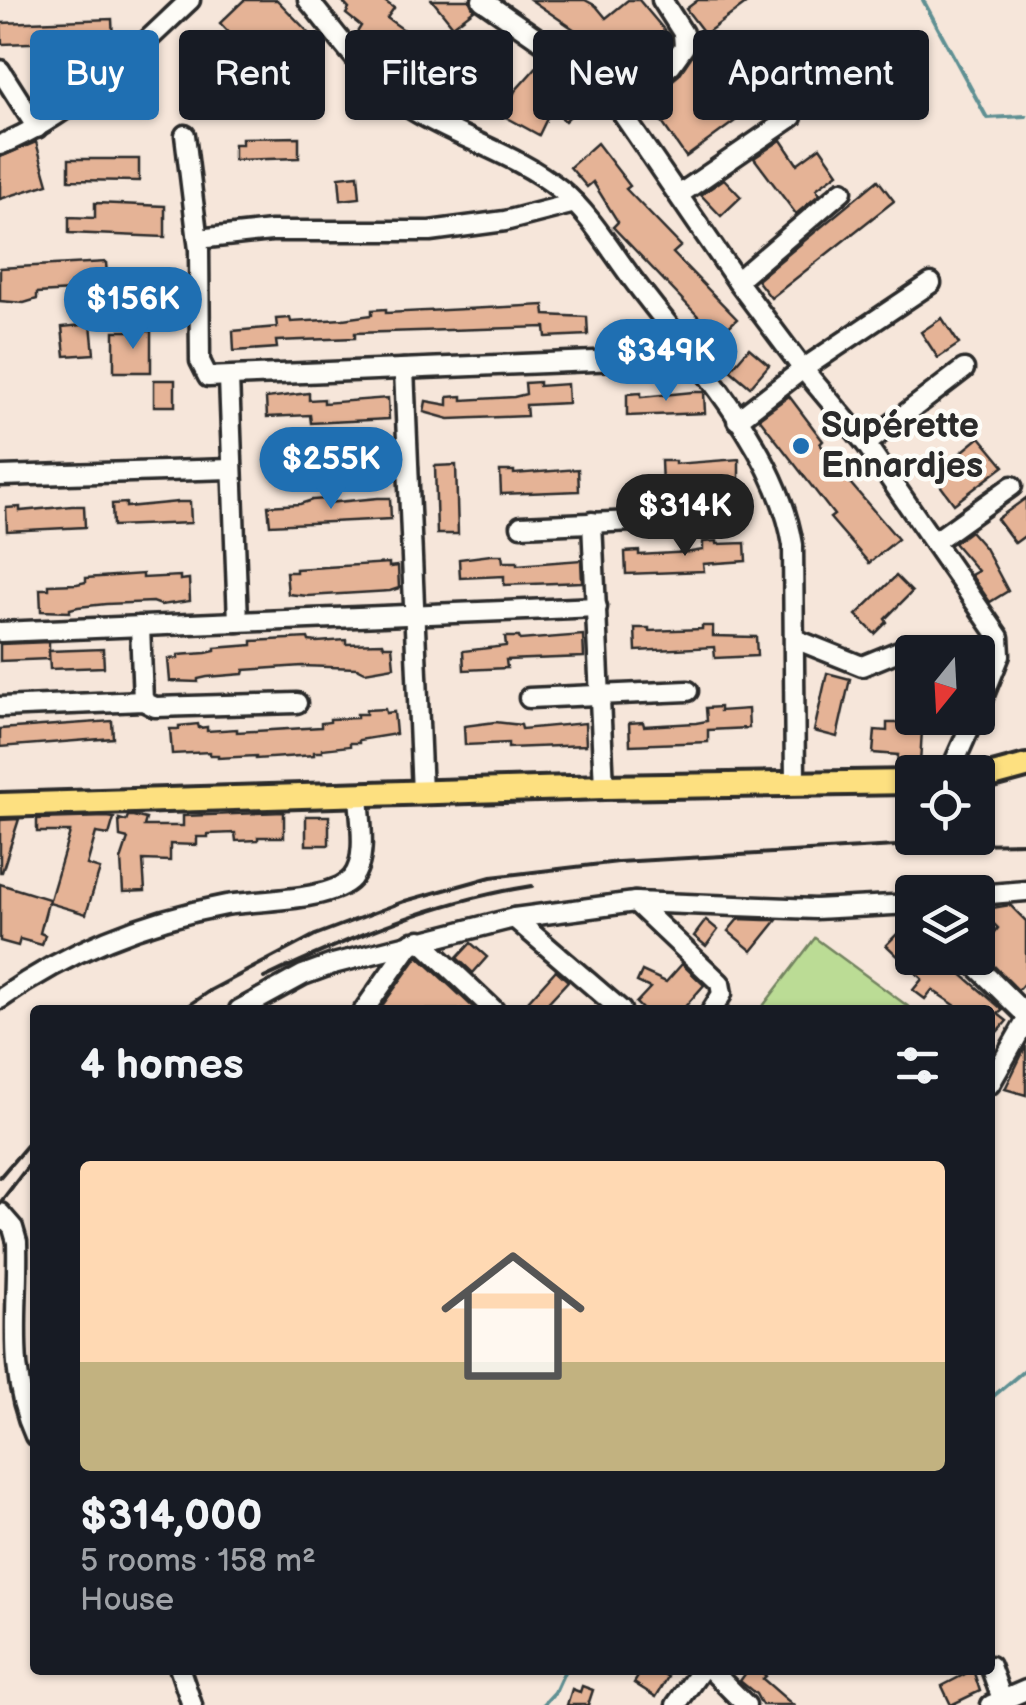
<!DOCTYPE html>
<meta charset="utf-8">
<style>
body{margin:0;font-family:"Balsamiq Sans",sans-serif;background:#20242c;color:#f1f3f6;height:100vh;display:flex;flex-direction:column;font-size:38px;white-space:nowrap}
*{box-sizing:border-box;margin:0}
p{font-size:32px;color:#9ea1a6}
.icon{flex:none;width:55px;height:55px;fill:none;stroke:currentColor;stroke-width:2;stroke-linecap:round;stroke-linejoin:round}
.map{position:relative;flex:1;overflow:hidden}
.side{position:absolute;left:30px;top:1005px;width:965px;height:670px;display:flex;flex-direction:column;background:#171b24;border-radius:10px;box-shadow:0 2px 8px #0004}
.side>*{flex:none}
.hud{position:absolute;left:30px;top:30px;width:968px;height:90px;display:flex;gap:20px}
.needle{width:65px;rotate:198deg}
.fabs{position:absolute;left:895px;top:635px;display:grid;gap:20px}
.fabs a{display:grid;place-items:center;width:100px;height:100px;border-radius:10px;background:#171b24;box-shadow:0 2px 8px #0004;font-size:50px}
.price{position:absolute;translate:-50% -85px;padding:0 22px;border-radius:35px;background:#1f6fb2;color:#fff;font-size:32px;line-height:65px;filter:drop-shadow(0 2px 5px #0008)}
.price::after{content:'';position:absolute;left:50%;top:60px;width:30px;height:22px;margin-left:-15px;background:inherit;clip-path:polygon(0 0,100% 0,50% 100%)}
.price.active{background:#222;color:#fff}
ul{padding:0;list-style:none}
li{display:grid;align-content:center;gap:20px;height:530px;padding:0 50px}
li span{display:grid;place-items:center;height:310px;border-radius:10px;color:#555}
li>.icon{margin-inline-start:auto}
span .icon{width:180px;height:180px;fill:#fffc;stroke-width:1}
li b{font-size:42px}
h2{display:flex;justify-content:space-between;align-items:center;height:120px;padding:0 50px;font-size:42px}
.chip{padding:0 35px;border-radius:10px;background:#171b24;box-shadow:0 2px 8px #0004;font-size:35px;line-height:90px}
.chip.active{background:#1f6fb2;color:#fff}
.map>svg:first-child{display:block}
.green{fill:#bbdc95;stroke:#738460;stroke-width:2.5}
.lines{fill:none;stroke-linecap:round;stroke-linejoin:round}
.stream{stroke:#5f9093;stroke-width:4}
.building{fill:#e5b396;stroke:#2b2b2b;stroke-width:2.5}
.minor-casing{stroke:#2b2b2b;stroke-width:25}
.major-casing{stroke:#2b2b2b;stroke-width:30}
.minor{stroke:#fdfcf7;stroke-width:18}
.major{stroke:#fde080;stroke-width:22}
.rail{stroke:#2b2b2b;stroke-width:4}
.poi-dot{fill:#1f6fb2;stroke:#fdfcf7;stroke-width:4}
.labels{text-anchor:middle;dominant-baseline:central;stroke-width:9;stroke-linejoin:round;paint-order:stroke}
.poi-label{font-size:35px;font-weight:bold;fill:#2b2b2b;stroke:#fdfcf7;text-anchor:start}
</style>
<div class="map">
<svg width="1026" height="1705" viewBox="0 0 1026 1705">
<rect width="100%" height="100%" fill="#f6e6da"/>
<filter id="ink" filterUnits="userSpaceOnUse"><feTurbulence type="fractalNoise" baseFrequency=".01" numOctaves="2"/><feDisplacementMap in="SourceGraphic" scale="20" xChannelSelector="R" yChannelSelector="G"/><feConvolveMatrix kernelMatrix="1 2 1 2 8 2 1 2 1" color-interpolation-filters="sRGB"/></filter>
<g filter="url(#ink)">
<polygon class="green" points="815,938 913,1010 760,1010"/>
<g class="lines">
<g class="stream">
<polyline points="923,0 987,118 1026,116"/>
<polyline points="990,1399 1026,1369"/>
<polyline points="543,1705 555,1692 565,1670"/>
</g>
</g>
<g class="building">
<polygon points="244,0 277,0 311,35 241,101 217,75 234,59 225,50 236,40 220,23"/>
<polygon points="341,0 383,0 394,8 387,18 411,35 408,40 451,72 459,56 490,71 472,105 425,81 418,90 390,68 395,61 356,34 361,26 346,14 349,9"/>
<polygon points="432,0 469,0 474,10 453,26"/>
<polygon points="531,0 585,0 596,6 606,18 628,0 639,0 671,38 651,54 644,46 607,75 575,30"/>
<polygon points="698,0 751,0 705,34 686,9"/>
<polygon points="112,19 113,40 2,44 1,23"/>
<polygon points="712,39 757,105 686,157 647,101 679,75 695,51"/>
<polygon points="542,61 569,82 571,80 589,98 565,121 552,108 539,135 504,116 515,91"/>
<polygon points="801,75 818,98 803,109 786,85"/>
<polygon points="299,137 299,158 234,160 234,144 242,144 242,138"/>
<polygon points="781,140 797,164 820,147 838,173 816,189 820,194 796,214 754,158"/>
<polygon points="36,142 48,184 0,199 0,157"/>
<polygon points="597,143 630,186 626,189 681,246 673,253 737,319 718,337 613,227 618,222 593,182 587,187 570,167"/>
<polygon points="69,159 139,159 139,181 69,180"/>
<polygon points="358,175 360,198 341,200 339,177"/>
<polygon points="724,179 741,197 721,216 701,195"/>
<polygon points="878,180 894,201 771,298 757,280"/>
<polygon points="95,203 165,206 165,237 69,233 69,217 95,218"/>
<polygon points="106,262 108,289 37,293 37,299 24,303 0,301 0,268"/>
<polygon points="544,305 545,315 587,317 588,335 546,337 545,327 355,333 355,338 276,341 277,348 234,351 233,331 277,327 276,319 290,318 291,322 343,319 372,315 372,310 386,309 386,313"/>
<polygon points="942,318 959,344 938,358 921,332"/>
<polygon points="91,324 94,354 65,356 62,327"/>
<rect x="114" y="331" width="37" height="41"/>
<polygon points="749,348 769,365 750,387 730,370"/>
<rect x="154" y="380" width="21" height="26"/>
<polygon points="539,382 539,386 567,384 568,403 526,405 527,416 449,419 424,412 426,401 448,405 448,397 462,396 462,400 514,397 526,394 525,383"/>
<polygon points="693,392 704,392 705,413 627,416 627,394 641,393 641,397"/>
<polygon points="309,393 309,400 324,399 324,403 388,398 389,419 311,423 310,415 267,417 266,398"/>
<polygon points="789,396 823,441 820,444 839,470 898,539 869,563 830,518 834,515 759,418"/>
<polygon points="980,437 1004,466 954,504 937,481 963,461 958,455"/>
<polygon points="739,459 739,481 662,484 661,461 675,461 675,464"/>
<polygon points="456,465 458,534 437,534 435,466"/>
<polygon points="578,469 579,491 501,494 500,471 514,471 514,474"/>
<polygon points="378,498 390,498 391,519 270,525 268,506 300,504 312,500 326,499 326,503"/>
<polygon points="1026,498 1026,535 1015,543 997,519"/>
<polygon points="178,502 190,502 191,523 113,526 112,504 126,503 126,507"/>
<polygon points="72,506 84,506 85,527 7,531 6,508 20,507 20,511"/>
<polygon points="970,531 985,548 1008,591 990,602 971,575 978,571 954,543"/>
<polygon points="717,541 717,544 745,543 746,561 703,564 704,571 626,574 625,552 639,551 639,555 691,552 703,550 703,542"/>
<polygon points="491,555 502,555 503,562 517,562 517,565 581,560 582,582 504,585 504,576 460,578 459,559"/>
<polygon points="389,563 389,567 398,566 399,588 390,591 308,596 288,594 286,572 296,572 296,569"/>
<polygon points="143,574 143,578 180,576 180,580 189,579 190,601 161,605 153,602 106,604 78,607 70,609 70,612 41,611 40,589 49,589 49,585 77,584 86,582 86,578"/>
<polygon points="896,576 912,592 885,619 887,622 875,634 856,615"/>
<polygon points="702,626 713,626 713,636 756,637 757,656 715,658 714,647 636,651 635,628 649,628 649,631 702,629"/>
<polygon points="583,635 584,657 506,660 507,668 464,670 463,651 506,646 505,637 519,637 520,640"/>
<polygon points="308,638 309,641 317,642 346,640 346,644 383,643 384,646 392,646 394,667 365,672 357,668 302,666 244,670 243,674 207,677 198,679 198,682 170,681 168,659 178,658 178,655 206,653 215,651 215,648 252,645 252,641"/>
<polygon points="49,642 49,659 0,661 0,644"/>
<polygon points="103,649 104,667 50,669 49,651"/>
<polygon points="827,673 850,679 837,737 814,731"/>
<polygon points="720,707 720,711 748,709 749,728 708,730 708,742 630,745 629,723 643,722 644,726 696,723 707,721 706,708"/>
<polygon points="385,709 386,713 394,712 396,734 359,740 359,743 350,743 350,746 322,749 322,752 314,752 314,755 256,759 256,756 218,758 218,755 210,755 210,752 172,754 170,729 179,729 179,726 198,724 199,728 207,727 207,731 237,729 237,732 321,727 321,723 330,722 330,719 357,718 357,714 366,714 366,710"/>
<polygon points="112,721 113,738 0,747 0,729"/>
<polygon points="495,722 521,725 522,729 585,723 586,745 508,748 508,743 465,745 464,726"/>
<polygon points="887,723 899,723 899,728 922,730 920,763 897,761 898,755 873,753 875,730 887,731"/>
<polygon points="284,812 284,837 258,837 258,840 236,841 235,833 208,834 208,837 197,837 197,845 170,844 170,861 143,860 145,891 123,892 121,860 128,839 120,837 119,819 126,821 128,816 133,816 146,819 144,826 183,826 183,816"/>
<rect x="306" y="816" width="23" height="29"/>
<polygon points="107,817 114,818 109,835 96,833 87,865 100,869 86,914 49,903 70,832 37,832 37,819"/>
<polygon points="19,819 2,872 0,872 0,820"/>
<polygon points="0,884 49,899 40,933 45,935 42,945 20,939 18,946 0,941"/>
<polygon points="1010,905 1026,921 1026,981 1018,990 980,952 998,928 980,910"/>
<polygon points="738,919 764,920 777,920 752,951 728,931"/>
<polygon points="706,920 718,930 706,946 694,936"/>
<polygon points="900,931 912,943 912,958 943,958 1003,1010 998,1014 1007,1021 990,1040 990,1010 962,1010 932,990 925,999 913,990 922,979 886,945"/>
<polygon points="471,943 487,957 473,973 457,958"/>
<polygon points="418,956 476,1010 379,1010"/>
<polygon points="682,964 704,985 682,1010 643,1010 636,1003 650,988 637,982 642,971 666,982"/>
<polygon points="556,970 568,981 541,1010 520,1010"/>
<polygon points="1026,1046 1026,1095 1005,1089"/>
<polygon points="642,1670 657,1670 668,1677 656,1697 634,1683"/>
<polygon points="748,1670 759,1670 766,1676 763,1679 793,1705 762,1705 756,1694 740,1681"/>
<polygon points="973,1670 980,1691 951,1705 942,1686"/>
<polygon points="582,1686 593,1690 588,1705 567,1705 572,1689 580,1692"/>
</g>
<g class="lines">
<g class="minor-casing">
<g id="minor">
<path d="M 308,0 C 340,38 370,84 413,110 C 460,139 517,154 561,190 C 591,215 613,254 637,285 C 694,360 778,450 793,545 L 795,783"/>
<polyline points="482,0 576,65 619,109 737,281 803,369 866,444 999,637 1000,655 978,710"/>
<polyline points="0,70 37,128"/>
<polyline points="619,109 671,65 684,47 683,33 662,0"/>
<polyline points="185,135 199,250 200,361 208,377 691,357"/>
<path d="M 0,145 C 76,114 131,55 190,0"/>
<polyline points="680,194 792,117"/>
<polyline points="198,239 271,231 430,231 505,221 575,203"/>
<polyline points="737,281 842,191"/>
<polyline points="404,369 422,793"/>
<polyline points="229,378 238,622"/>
<polyline points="737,420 803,369 931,283"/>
<polyline points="866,444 964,369"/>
<polyline points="325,470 408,468"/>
<polyline points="0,476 231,469"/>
<polyline points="592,522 604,787"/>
<polyline points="521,526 679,519"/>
<polyline points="934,542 1012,486"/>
<polyline points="140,626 143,701"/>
<polyline points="0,632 597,607"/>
<polyline points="795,639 862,666 911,646"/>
<polyline points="529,698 688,691"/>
<polyline points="0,707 143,701 155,707 297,703"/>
<polyline points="950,772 974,718"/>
<polyline points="978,895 1026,891"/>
<polyline points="635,902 720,983 722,994 712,1010"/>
<polyline points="514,918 621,1010"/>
<polyline points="420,940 494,1010"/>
<polyline points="968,958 1026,1015"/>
<path d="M 0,999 C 67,952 145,920 226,905 C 256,900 332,901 352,878 C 368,859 360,819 359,795"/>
<polyline points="239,1010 303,975 333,964 514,918 635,902 815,909 912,904"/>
<polyline points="364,1010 412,942"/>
<polyline points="990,1084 1026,1021"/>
<path d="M 0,1213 L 13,1228 L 17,1242 C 19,1308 6,1373 35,1436"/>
<polyline points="990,1666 1002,1699"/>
<polyline points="180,1670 192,1705"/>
<polyline points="711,1670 746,1705"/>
<polyline points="676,1705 701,1670"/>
<polyline points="991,1705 1026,1690"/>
</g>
</g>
<g class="major-casing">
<g id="major">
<polyline points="978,779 1026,766"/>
<polyline points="0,805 604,787 912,782"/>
</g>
</g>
<use href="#minor" class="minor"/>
<use href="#major" class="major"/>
<g class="rail">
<path d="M 264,978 C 351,937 437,901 532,886"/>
<polyline points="182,1010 211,990 315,935 405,901 491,877 618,862 914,845 1026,843"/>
<polyline points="0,1177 35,1136"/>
<polyline points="0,1203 35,1157"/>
</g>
</g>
</g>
<circle class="poi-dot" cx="801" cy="446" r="10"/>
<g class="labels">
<g class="poi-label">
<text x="821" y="426">Supérette<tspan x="821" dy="40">Ennardjes</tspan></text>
</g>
</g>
</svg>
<div class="fabs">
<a><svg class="needle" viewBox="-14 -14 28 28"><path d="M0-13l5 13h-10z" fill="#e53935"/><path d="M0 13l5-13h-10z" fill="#9ea1a6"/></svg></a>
<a><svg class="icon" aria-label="locate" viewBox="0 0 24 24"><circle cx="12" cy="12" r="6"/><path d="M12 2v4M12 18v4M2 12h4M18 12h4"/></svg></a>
<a><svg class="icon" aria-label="layers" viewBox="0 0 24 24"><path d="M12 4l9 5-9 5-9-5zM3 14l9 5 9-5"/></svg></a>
</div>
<b class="price" style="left:133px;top:352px">$156K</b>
<b class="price" style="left:666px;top:404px">$349K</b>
<b class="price" style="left:331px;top:512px">$255K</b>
<b class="price active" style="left:685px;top:559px">$314K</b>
<div class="hud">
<a class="chip active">Buy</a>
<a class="chip">Rent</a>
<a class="chip">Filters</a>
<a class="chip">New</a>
<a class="chip">Apartment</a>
</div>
<section class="side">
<h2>4 homes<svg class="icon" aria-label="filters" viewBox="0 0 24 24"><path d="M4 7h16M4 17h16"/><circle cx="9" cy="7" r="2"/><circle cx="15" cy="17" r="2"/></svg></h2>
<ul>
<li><span style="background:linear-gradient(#ffd9b3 65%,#c2b280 0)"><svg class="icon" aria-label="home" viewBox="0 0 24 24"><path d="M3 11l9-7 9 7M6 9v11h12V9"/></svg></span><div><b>$314,000</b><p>5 rooms · 158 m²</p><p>House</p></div></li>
</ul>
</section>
</div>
